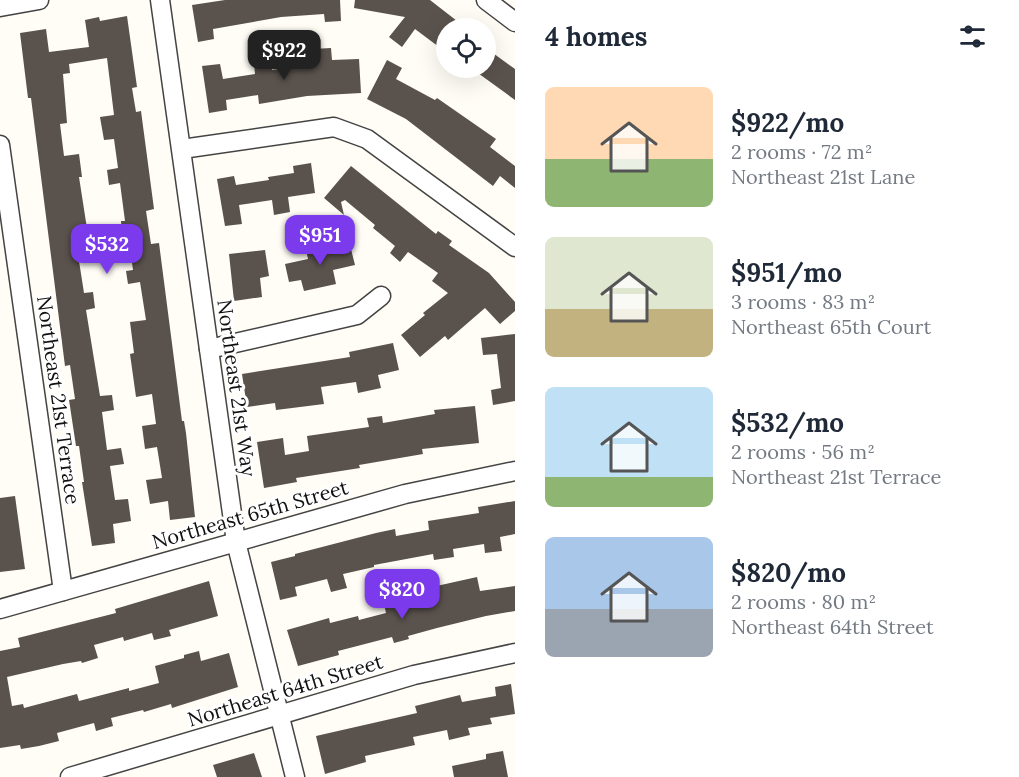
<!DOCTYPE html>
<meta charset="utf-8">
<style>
body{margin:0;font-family:Lora,serif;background:#f6f6f7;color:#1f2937;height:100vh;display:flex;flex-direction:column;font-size:22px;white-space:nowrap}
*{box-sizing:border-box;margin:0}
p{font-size:20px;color:#747a83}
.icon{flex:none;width:33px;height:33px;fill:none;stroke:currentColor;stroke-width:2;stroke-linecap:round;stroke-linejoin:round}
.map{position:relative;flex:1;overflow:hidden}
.drawer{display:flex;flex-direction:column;background:#fff;width:504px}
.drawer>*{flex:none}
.tools{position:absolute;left:436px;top:18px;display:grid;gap:12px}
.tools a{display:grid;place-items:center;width:60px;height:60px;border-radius:50%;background:#fff;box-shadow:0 6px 24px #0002;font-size:30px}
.price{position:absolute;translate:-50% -51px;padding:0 14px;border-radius:12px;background:#7c3aed;color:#fff;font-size:20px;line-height:39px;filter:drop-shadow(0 2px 3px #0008)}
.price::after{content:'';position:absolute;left:50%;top:36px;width:18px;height:14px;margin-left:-9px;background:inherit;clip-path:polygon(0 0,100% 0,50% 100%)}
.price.current{background:#222;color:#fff}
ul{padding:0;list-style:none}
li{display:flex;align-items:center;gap:18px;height:150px;padding:0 30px}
li span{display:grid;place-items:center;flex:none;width:168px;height:120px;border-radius:9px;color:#555}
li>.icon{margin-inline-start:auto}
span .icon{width:72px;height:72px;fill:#fffc;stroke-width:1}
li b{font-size:26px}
h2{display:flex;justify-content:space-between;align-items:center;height:72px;padding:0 30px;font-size:26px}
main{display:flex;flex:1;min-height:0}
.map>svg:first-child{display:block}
.building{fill:#5a524d}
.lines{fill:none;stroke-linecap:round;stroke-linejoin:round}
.minor-casing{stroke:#444;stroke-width:21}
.minor{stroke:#fff;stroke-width:18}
.labels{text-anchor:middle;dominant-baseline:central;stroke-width:6;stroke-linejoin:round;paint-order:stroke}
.street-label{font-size:20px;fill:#111;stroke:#fff}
</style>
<main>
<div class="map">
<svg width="515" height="777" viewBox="0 0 515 777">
<rect width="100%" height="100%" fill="#fffdf5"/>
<g class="building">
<polygon points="225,0 340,0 341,21 325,22 324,14 281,17 213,29 214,39 198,42 192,5"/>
<polygon points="355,0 430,0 457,21 452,28 447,28 447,53 415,29 402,47 389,37 405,17 354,8"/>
<polygon points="127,16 137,87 132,88 136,112 141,111 154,209 146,211 151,244 159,243 182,421 184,421 186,433 195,517 170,520 168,501 150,504 146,480 162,478 157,447 145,449 142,426 156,424 152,394 136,397 130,354 134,353 130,322 146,320 140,282 128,284 126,271 133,270 128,234 122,235 121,221 125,221 120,183 109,185 107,170 118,168 114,139 104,140 100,117 114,115 107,58 69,64 70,73 63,74 67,123 60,124 64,156 79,154 82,177 79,177 88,235 92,234 96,258 79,261 84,293 93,292 95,308 86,310 100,396 112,395 114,410 102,412 107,450 121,448 124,464 110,466 115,500 128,499 131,521 113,524 115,543 92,546 82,482 84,482 79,446 76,446 69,400 75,399 70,365 65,366 31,98 28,98 20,33 46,29 49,52 89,47 85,20 99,17 100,21"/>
<polygon points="331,48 332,60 359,59 361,93 307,96 259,104 258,95 226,100 227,110 209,113 202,66 220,64 223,79 255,74 254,64 271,61 272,70 314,64 313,49"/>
<polygon points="486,48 515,69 515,100 471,68 486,68"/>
<polygon points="387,60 402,68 396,79 435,100 437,98 496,139 490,147 515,166 515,188 500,176 493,186 406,119 367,99"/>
<polygon points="311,163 315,193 288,197 290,212 274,215 272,200 239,205 242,224 225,226 217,179 234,176 236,185 269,180 268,177 294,173 293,166"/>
<polygon points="351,166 436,234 438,231 452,241 449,245 489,273 515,302 515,311 500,324 485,308 448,340 445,336 420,357 401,335 425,315 423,313 448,293 432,281 438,273 408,252 400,262 390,253 395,246 373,228 375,225 345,200 341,202 344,215 324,198"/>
<polygon points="326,240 328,250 350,245 355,265 333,270 336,284 304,291 301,280 289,282 285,264 308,259 305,245"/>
<polygon points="265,250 269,276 260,278 262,297 234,301 229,254"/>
<polygon points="515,334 515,401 493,405 491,390 501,388 497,354 483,355 481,338"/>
<polygon points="393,343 399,370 378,375 381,388 358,393 356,382 321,387 324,404 276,410 275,403 247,407 242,374 350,357 349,352"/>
<polygon points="475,406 479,443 422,449 423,454 359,465 360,468 296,478 297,482 264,488 257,442 283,438 285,455 309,451 307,436 369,427 367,418 382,416 383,423 435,414 434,410"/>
<polygon points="15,496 25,569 0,572 0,498"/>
<polygon points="515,501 515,534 500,537 502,551 485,553 484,544 453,549 454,557 434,560 433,554 374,565 374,567 343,574 347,588 331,592 327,579 295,587 297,596 280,600 271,562 295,556 295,554 376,533 395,529 396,536 429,530 428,521 479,513 478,507"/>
<polygon points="477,577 480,591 515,586 515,611 486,616 437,628 408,636 409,639 394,643 392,637 338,651 339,655 298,666 287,630 329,618 330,623 358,616 359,620 386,613 384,604 433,592 432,587"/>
<polygon points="209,581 218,616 169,630 171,636 154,640 152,633 124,641 123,637 94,645 98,658 82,663 81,661 63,664 7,677 12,706 23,704 24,708 77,694 79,701 129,688 129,691 159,683 155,666 184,658 184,655 199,651 201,661 229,653 238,687 172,708 171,704 144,712 143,710 111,718 113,726 96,731 94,723 57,733 59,741 39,746 21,749 20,745 0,748 0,651 20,647 18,638 116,613 115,609"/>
<polygon points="511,684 515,714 490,718 492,724 468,728 470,735 449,740 447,730 413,737 415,745 365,756 366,762 325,774 316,736 417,713 415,706 460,695 462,702 496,696 495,687"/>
<polygon points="503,751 508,777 454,777 452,766 486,759 486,754"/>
<polygon points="254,753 262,777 217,777 213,765"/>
</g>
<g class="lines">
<g class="minor-casing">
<g id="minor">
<polyline points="160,0 236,542 295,777"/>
<polyline points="486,0 515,22"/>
<polyline points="0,7 39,0"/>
<polyline points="0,145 63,591"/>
<polyline points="182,149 334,127 367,139 515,247"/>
<polyline points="209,349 357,315 381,296"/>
<polyline points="0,609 405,494 515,471"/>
<polyline points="70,777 414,675 515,653"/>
</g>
</g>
<use href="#minor" class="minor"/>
</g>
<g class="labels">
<g class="street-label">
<text transform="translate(237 388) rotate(82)">Northeast 21st Way</text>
<text transform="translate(59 400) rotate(82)">Northeast 21st Terrace</text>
<text transform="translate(250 514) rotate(-16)">Northeast 65th Street</text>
<text transform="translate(285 690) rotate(-17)">Northeast 64th Street</text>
</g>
</g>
</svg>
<div class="tools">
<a><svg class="icon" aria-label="locate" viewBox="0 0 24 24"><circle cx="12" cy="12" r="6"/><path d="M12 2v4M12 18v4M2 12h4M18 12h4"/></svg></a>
</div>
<b class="price current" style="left:284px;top:81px">$922</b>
<b class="price" style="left:320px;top:266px">$951</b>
<b class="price" style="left:107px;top:275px">$532</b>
<b class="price" style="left:402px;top:620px">$820</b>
</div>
<section class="drawer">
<h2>4 homes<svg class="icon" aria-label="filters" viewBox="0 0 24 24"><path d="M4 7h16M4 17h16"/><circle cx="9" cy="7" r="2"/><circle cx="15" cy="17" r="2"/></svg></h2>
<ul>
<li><span style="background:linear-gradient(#ffd9b3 60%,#8fb573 0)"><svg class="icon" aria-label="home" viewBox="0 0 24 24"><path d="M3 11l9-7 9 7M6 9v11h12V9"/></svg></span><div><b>$922/mo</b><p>2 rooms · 72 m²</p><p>Northeast 21st Lane</p></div></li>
<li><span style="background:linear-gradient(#dfe7d0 60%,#c2b280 0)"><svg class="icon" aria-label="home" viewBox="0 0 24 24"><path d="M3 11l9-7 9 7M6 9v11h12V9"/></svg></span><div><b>$951/mo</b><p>3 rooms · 83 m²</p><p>Northeast 65th Court</p></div></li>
<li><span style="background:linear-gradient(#bfe0f5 75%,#8fb573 0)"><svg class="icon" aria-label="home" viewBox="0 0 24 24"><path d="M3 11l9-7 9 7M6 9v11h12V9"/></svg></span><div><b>$532/mo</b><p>2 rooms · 56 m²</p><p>Northeast 21st Terrace</p></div></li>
<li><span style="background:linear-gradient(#a9c7e8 60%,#9aa5b1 0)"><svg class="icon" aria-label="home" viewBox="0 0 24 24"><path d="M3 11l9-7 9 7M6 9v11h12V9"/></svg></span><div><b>$820/mo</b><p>2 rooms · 80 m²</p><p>Northeast 64th Street</p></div></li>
</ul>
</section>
</main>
